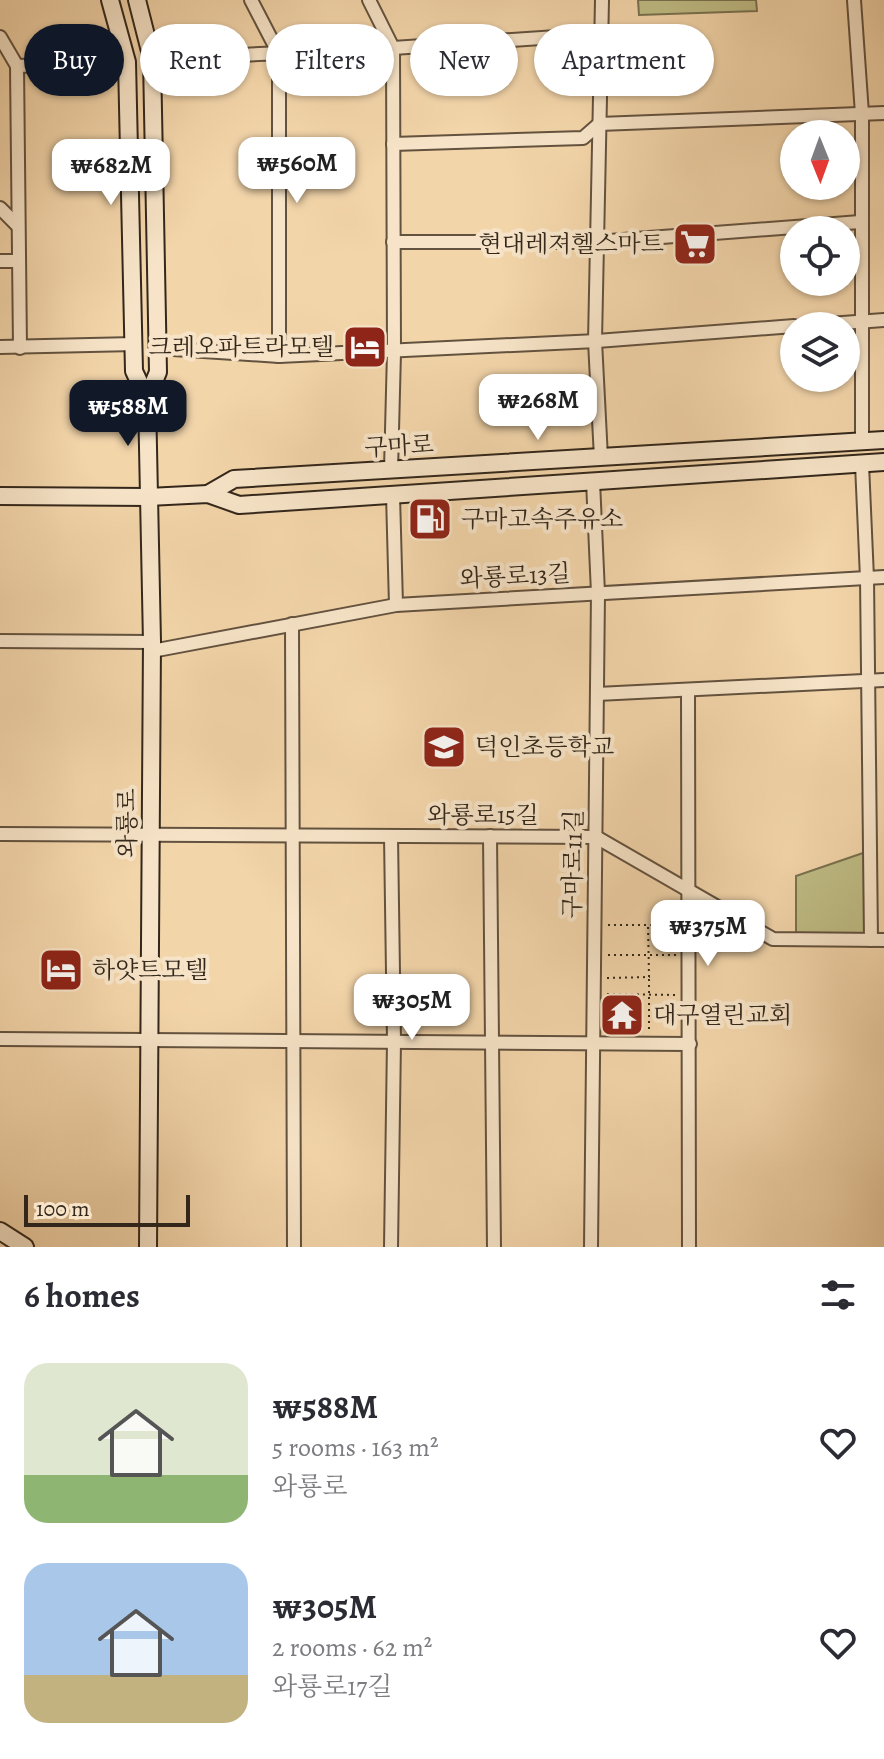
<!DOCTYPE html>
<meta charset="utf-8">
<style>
body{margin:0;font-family:Alegreya,"Noto Serif KR",serif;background:#f7f7f7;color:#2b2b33;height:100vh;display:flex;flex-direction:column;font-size:30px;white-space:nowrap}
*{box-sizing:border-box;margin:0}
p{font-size:26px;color:#7c7c81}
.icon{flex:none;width:44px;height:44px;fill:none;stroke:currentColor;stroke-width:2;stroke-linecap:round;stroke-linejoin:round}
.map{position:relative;height:1247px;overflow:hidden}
.drawer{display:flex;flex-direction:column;background:#fff;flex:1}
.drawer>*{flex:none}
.top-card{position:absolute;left:24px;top:24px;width:836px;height:72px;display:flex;gap:16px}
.needle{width:52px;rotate:179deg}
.tools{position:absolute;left:780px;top:120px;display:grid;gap:16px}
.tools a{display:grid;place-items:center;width:80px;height:80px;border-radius:50%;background:#fff;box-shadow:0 2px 6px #0004;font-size:40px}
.scale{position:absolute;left:24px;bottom:20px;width:166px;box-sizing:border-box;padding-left:8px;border:4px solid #33271b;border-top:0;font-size:22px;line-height:28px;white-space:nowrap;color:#33271b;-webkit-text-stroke:6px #f7e4c8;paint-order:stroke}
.price{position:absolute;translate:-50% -68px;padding:0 18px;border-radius:16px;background:#fff;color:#222;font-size:26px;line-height:52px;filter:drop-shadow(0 2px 4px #0008)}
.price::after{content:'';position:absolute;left:50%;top:48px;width:24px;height:18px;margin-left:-12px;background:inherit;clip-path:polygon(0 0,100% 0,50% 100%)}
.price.active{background:#111827;color:#fff}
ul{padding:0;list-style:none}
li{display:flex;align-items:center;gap:24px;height:200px;padding:0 24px}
li span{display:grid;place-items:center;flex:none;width:224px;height:160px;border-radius:24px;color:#555}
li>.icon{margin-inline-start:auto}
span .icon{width:96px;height:96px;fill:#fffc;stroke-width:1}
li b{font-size:34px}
h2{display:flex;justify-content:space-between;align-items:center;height:96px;padding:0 24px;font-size:34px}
.chip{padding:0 28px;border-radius:36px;background:#fff;box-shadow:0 2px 6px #0004;font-size:28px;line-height:72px}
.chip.active{background:#111827;color:#fff}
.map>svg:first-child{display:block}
.green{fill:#bfbc85;stroke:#797250;stroke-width:2}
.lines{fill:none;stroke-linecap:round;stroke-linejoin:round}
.street-casing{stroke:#63523f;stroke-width:16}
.secondary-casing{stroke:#33271b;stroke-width:20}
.path{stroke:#33271b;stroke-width:2;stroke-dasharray:2 4;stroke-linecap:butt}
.street{stroke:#f7e4c8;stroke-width:12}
.secondary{stroke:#f7e4c8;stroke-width:16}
.labels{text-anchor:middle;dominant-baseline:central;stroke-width:8;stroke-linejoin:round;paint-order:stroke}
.poi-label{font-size:24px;fill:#33271b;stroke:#f7e4c8;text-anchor:start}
.street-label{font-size:24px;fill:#33271b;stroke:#f7e4c8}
</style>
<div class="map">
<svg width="884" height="1247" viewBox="0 0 884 1247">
<rect width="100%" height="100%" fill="#f3d5aa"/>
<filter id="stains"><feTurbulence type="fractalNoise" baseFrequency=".0025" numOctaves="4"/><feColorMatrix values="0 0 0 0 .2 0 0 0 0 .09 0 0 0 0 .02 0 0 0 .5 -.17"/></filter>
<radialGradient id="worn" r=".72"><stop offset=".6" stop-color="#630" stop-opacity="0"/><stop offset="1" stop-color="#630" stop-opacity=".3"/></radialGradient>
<g class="green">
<polygon points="638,0 756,0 757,11 639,15"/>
<polygon points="866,852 868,936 796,936 796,876"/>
</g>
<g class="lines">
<g class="street-casing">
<g id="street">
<polyline points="251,0 279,54 279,356"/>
<polyline points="369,0 393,48 394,352 391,470"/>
<polyline points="854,0 862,114 862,442"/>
<polyline points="0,37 17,66 20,348"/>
<polyline points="152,59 393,48 601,34"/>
<polyline points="17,66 127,62"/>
<polyline points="393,144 583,138 599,124 884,113"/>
<polyline points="0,208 18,226"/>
<polyline points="393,242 596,242 860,222"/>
<polyline points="0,261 19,261"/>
<polyline points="801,326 884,320"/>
<polyline points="0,347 135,344"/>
<polyline points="158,348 279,356 597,341 794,326"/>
<polyline points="601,458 595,341 602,0"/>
<polyline points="862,464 867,578 871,940"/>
<polyline points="393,495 396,605"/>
<polyline points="292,624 294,1247"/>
<polyline points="0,641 152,642"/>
<polyline points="152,651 396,605 884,577"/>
<polyline points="688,690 689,1247"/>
<polyline points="597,694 884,680"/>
<polyline points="0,834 596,837 773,939 884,940"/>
<polyline points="391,836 394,1041 391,1247"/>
<polyline points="490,836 494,1247"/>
<polyline points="0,1039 690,1044"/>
<polyline points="591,1247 598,593 593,481"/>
</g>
</g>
<g class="secondary-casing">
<g id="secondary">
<polyline points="110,0 127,62 134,371 147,399"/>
<polyline points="137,0 152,59 158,372 147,399 152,642 148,1247"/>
<polyline points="208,494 234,479 884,440"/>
<polyline points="0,496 148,497 208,494 239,505 884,462"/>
<polyline points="0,1231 25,1247"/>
</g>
</g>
<g class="path">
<polyline points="608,925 678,925"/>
<polyline points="608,955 677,955"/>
<polyline points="607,978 649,977 648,925"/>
<polyline points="649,979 649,1032"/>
<polyline points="607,994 676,995"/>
</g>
<use href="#street" class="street"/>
<use href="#secondary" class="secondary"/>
</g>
<defs>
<g id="supermarket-square" transform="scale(2.3)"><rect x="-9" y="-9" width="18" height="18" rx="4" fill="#8f2418" stroke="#f7e4c8"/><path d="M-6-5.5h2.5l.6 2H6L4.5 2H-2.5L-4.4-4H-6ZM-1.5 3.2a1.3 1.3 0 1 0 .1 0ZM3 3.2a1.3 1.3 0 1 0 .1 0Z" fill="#fff"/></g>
<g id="hotel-square" transform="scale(2.3)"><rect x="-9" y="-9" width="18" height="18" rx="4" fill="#8f2418" stroke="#f7e4c8"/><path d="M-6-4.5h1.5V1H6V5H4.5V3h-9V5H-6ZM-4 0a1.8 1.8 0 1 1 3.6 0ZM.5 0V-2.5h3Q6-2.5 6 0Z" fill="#fff"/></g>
<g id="fuel-square" transform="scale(2.3)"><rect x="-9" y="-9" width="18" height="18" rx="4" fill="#8f2418" stroke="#f7e4c8"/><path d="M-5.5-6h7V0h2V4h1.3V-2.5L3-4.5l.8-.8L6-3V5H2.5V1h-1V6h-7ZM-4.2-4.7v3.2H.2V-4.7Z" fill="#fff"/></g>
<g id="school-square" transform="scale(2.3)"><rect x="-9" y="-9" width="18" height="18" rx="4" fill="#8f2418" stroke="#f7e4c8"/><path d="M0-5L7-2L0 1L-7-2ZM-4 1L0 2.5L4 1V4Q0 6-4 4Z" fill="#fff"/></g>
<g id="temple-square" transform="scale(2.3)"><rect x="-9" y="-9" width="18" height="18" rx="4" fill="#8f2418" stroke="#f7e4c8"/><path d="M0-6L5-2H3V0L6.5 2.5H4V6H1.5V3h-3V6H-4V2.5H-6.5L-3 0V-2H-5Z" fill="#fff"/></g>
</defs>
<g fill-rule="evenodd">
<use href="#supermarket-square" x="695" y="244"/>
<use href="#hotel-square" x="365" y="347"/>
<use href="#fuel-square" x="430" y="519"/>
<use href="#school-square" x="444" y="747"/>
<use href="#hotel-square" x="61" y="970"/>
<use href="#temple-square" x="622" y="1015"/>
</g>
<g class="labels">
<g class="poi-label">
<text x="664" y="244" text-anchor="end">현대레져헬스마트</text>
<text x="334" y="347" text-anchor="end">크레오파트라모텔</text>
<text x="461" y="519">구마고속주유소</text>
<text x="475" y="747">덕인초등학교</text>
<text x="92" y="970">하얏트모텔</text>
<text x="653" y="1015">대구열린교회</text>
</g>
<g class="street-label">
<text transform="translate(399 446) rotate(-3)">구마로</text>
<text transform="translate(515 576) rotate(-3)">와룡로13길</text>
<text x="483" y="815">와룡로15길</text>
<text transform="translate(127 823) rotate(-90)">와룡로</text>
<text transform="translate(573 864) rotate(-89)">구마로11길</text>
</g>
</g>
<rect width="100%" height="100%" filter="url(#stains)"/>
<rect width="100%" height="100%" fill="url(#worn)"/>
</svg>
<div class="tools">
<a><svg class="needle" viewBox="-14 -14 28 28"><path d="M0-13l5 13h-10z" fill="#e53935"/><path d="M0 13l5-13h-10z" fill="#7c7c81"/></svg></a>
<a><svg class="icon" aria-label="locate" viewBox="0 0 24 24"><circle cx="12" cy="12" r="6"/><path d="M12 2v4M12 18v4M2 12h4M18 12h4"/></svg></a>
<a><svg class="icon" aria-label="layers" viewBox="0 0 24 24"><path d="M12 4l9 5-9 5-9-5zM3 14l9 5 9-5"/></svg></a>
</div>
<div class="scale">100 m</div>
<b class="price" style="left:297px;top:205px">₩560M</b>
<b class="price" style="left:111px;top:207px">₩682M</b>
<b class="price" style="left:538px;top:442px">₩268M</b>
<b class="price active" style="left:128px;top:448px">₩588M</b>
<b class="price" style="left:708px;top:968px">₩375M</b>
<b class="price" style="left:412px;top:1042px">₩305M</b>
<div class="top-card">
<a class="chip active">Buy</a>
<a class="chip">Rent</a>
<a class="chip">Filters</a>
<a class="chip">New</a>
<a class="chip">Apartment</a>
</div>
</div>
<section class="drawer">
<h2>6 homes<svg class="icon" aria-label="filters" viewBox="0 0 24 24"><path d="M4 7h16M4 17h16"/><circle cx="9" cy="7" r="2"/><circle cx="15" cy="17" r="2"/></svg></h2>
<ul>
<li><span style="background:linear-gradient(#dfe7d0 70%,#8fb573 0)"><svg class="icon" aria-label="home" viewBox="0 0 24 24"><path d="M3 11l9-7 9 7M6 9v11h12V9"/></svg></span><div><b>₩588M</b><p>5 rooms · 163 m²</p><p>와룡로</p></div><svg class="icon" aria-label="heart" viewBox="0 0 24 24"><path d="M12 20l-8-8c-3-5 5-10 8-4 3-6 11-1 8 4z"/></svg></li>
<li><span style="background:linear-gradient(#a9c7e8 70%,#c2b280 0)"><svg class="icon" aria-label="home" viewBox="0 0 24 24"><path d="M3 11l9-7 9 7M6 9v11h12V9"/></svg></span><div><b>₩305M</b><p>2 rooms · 62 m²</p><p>와룡로17길</p></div><svg class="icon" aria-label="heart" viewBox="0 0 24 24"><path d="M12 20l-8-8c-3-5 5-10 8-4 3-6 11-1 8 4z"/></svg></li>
</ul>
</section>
